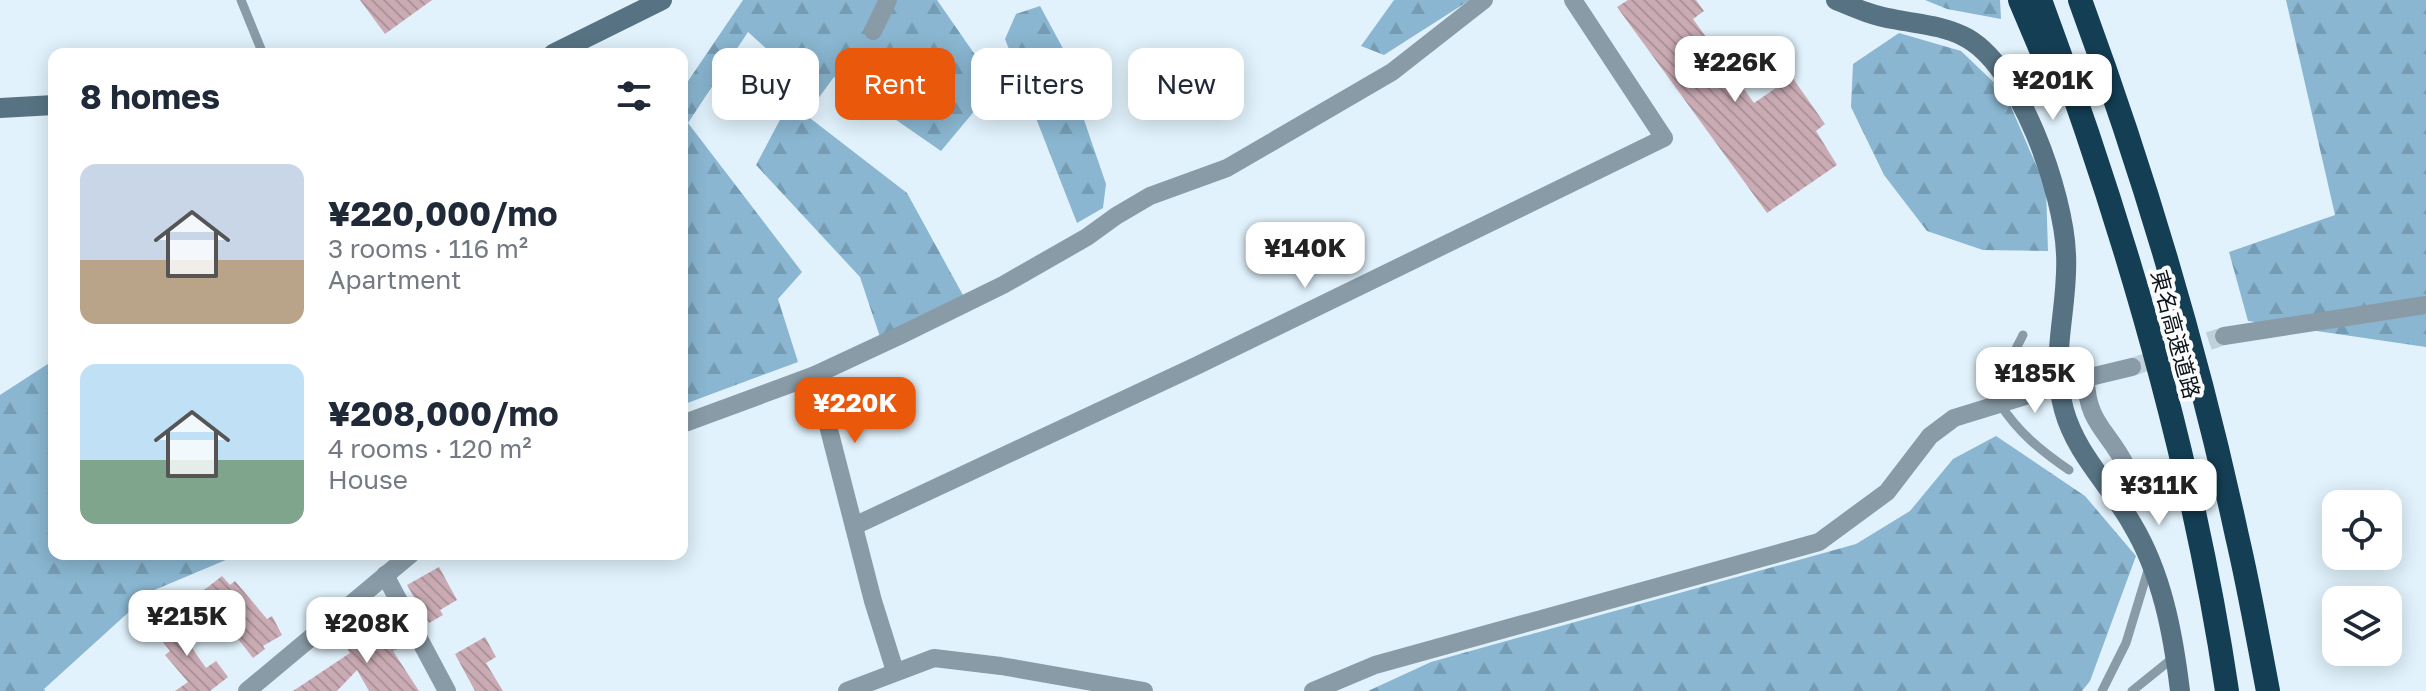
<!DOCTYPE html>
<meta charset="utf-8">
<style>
body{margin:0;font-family:"Golos Text","Noto Sans JP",sans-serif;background:#f2f2f3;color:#1f2937;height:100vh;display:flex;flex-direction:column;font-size:30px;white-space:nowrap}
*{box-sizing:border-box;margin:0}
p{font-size:26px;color:#747a83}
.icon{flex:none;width:44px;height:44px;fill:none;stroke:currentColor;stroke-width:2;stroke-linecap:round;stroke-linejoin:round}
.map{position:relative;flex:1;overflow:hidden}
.details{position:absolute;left:48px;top:48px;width:640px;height:512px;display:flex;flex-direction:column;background:#fff;border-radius:16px;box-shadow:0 4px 20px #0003}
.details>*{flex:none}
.banner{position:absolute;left:712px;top:48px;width:760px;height:72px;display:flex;gap:16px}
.controls{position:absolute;left:2322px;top:490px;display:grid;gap:16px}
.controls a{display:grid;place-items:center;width:80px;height:80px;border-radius:16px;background:#fff;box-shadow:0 4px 20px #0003;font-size:40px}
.price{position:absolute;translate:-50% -68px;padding:0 18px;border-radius:16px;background:#fff;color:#222;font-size:26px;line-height:52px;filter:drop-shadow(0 2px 4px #0008)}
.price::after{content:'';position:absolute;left:50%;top:48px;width:24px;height:18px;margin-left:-12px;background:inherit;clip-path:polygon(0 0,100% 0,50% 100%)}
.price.current{background:#ea580c;color:#fff}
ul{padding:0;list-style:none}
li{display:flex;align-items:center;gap:24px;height:200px;padding:0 32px}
li span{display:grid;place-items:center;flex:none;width:224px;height:160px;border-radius:16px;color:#555}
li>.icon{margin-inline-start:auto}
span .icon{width:96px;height:96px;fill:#fffc;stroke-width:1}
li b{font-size:34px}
h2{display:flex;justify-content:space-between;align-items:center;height:96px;padding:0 32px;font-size:34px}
.chip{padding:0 28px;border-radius:16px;background:#fff;box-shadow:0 4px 20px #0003;font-size:28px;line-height:72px}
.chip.current{background:#ea580c;color:#fff}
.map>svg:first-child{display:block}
.forest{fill:url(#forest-firs)}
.building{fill:url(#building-back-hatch)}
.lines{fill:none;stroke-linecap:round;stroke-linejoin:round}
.street-tunnel{stroke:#c1d1da;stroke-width:18;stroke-dasharray:18 9;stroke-linecap:butt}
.lane{stroke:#889ba7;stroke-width:9}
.street{stroke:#889ba7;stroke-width:18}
.secondary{stroke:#577383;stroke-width:20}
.highway{stroke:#133e54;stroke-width:24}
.labels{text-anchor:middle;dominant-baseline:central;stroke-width:8;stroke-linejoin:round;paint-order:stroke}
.street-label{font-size:22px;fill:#0a141a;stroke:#fcfcfc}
</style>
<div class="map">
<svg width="2426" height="691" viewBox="0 0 2426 691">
<defs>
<pattern id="forest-firs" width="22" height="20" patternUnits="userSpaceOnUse" patternTransform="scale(2)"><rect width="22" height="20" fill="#8ab6d1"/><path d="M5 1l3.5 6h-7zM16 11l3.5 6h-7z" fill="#769cb3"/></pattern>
<pattern id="building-back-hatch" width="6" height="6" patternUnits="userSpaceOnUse" patternTransform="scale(2)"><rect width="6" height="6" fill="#caabb4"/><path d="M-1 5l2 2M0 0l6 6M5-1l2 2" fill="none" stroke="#ac929a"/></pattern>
</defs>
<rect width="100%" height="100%" fill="#e1f2fc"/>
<g class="forest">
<polygon points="743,0 937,0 996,85 941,151 834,77 806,115 907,193 964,297 881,340 860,277 756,165 801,80 748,32 688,123 802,272 778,299 798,362 682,405 682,90"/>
<polygon points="1394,0 1470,0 1384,55 1361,46"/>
<polygon points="1925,0 2000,0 2001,19 1947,9"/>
<polygon points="2286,0 2426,0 2426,347 2248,321 2229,252 2335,215"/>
<polygon points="1040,6 1066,54 1069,76 1106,184 1103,208 1077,223 1005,39 1016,14"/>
<polygon points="1899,33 1961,51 2005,93 2046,188 2048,251 1983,250 1927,231 1884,175 1851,107 1853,64"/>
<polygon points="54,360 54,554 240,554 152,591 44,689 45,691 0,691 0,395"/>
<polygon points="1996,436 2085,496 2136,556 2090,681 2082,691 1368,691 1431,662 1856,544 1910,511 1953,459"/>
</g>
<g class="building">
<polygon points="360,0 432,0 385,34"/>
<polygon points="1628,0 1696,0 1704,11 1693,19 1754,103 1792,77 1825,124 1816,131 1837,165 1767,213 1617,7"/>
<polygon points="439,567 457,600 440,610 443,615 429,623 407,585"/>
<polygon points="222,576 230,585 235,581 267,619 272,616 282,635 263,646 265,649 253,658 217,612 214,614 199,594"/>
<polygon points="166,611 206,668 216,661 228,677 210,691 175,691 188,682 165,655 170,651 149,624"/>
<polygon points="381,618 400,648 393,651 419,691 369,691 357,670 337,691 293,691 350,653 346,647 371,632 367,625"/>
<polygon points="485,637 496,657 486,663 503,691 475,691 455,654"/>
</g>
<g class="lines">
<polyline class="street-tunnel" points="2132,367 2224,336"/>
<g class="lane">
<polyline points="241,0 263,54"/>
<path d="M 2023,335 L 2007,366 L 2000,404 C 2018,432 2041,451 2069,470"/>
<polyline points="2102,691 2126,643 2149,567"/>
<polyline points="2132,691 2173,658"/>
</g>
<g class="street">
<polyline points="873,31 888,0"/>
<polyline points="2224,336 2426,305"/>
<polyline points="815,375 873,601 895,671"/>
<polyline points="682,424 815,375 903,334 1003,285 1087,237 1116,216 1150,196 1227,168 1392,72 1484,0"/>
<path d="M 2114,496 L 2125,478 L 2127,468 C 2110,432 2086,423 2086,378 L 2132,367"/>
<polyline points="854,526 1196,366 1664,138 1573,0"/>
<polyline points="385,575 447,691"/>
<polyline points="247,691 411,554"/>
<polyline points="847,691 934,658 1001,666 1144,691"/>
<polyline points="1313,691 1375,665 1819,542 1887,492 1930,436 1954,418 2058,386"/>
</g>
<g class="secondary">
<path d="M 1836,0 C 1855,8 1873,16 1893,19 C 1917,24 1941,25 1963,36 C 2020,63 2064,195 2066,254 C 2069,307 2049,356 2064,410 C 2076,454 2110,485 2132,524 C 2162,574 2173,633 2180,691"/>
<polyline points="553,54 662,0"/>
<polyline points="0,108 54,105"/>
</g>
<g class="highway">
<polyline points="2020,0 2050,71"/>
<path d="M 2040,0 C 2123,223 2192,455 2227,691"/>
<path d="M 2080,0 C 2144,174 2198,355 2237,536 C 2249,587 2258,639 2268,691"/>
</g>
</g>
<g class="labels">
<g class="street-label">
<text transform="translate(2176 334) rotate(75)">東名高速道路</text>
</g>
</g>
</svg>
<div class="controls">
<a><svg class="icon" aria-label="locate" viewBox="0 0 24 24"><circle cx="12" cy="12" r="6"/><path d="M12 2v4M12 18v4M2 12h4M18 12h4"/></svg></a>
<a><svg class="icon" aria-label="layers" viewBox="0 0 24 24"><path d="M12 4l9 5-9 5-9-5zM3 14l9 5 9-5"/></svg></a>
</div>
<b class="price" style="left:1735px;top:104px">¥226K</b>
<b class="price" style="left:2053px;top:122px">¥201K</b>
<b class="price" style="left:1305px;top:290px">¥140K</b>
<b class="price" style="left:2035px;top:415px">¥185K</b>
<b class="price current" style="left:855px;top:445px">¥220K</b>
<b class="price" style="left:2159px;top:527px">¥311K</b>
<b class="price" style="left:187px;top:658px">¥215K</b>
<b class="price" style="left:367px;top:665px">¥208K</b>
<div class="banner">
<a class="chip">Buy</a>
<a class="chip current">Rent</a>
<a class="chip">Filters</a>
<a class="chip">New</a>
</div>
<section class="details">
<h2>8 homes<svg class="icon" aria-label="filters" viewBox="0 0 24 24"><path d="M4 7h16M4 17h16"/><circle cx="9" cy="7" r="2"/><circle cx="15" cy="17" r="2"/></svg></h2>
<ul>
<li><span style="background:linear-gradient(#c9d6e8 60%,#b9a48a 0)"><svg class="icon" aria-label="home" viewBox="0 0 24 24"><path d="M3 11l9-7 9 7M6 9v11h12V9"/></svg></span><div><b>¥220,000/mo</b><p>3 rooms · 116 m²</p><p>Apartment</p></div></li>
<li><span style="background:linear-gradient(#bfe0f5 60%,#7fa58c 0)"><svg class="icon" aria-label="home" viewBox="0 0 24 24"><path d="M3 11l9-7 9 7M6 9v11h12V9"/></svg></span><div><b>¥208,000/mo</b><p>4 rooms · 120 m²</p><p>House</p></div></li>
</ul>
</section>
</div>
